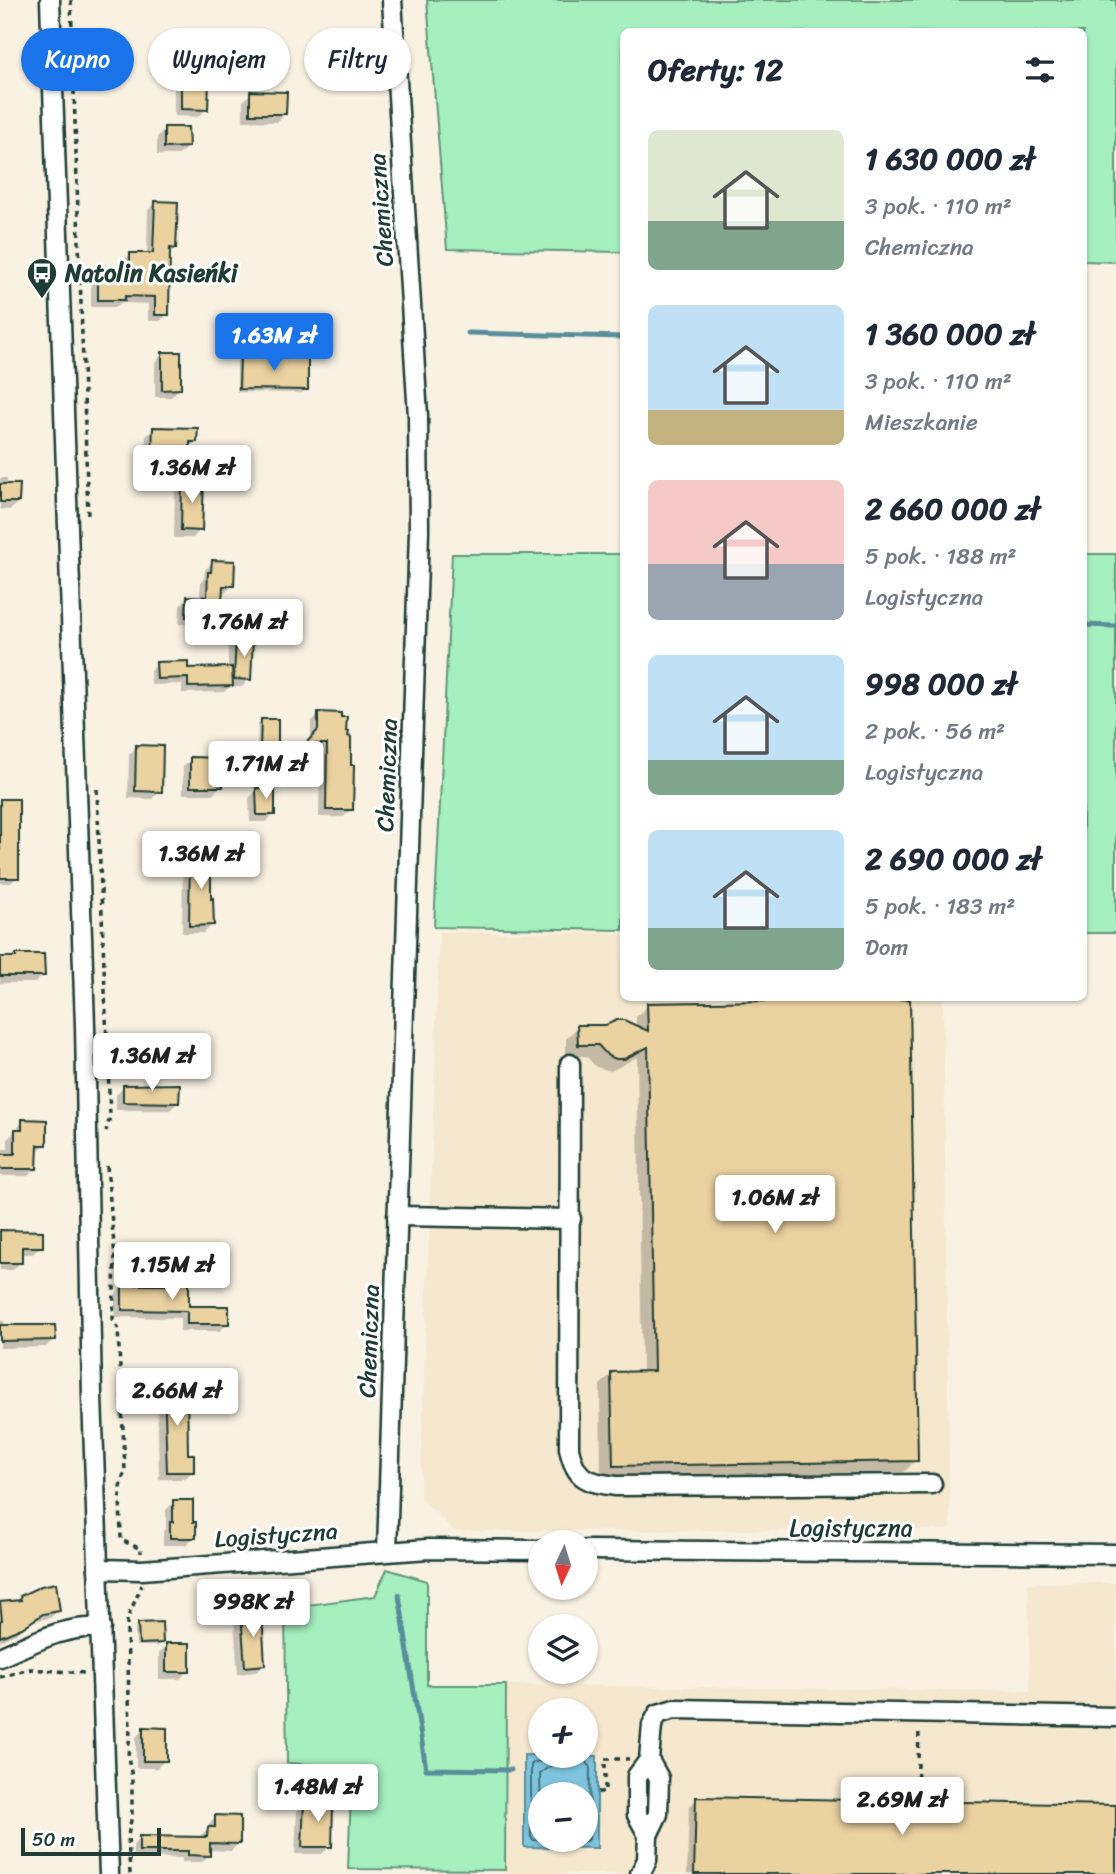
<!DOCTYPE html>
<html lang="pl">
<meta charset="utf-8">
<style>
body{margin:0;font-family:Sriracha,sans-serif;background:#f6f6f7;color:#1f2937;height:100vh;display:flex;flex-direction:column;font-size:26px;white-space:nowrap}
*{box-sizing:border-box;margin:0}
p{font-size:23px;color:#747a83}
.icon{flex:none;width:38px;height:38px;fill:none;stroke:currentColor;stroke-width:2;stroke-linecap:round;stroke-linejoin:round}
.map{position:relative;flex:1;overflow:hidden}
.details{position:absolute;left:620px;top:28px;width:467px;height:973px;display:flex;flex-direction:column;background:#fff;border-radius:10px;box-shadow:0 2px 5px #0004}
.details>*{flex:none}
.guide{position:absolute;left:21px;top:28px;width:494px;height:63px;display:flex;gap:14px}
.needle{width:46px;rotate:184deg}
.tools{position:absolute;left:528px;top:1530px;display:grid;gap:14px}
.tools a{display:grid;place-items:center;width:70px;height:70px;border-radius:50%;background:#fff;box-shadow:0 2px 5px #0004;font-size:35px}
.scale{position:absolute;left:21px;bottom:18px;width:140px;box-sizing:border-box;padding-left:7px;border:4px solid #1f3d34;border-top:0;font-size:19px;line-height:24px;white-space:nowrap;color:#1f3d34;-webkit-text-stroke:5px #fff;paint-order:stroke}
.price{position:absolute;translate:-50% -60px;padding:0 16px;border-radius:7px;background:#fff;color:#222;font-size:23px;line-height:46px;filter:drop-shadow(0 2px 4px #0008)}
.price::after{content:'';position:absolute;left:50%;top:42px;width:21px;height:16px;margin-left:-10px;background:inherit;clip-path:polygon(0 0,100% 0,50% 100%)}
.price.on{background:#1a73e8;color:#fff}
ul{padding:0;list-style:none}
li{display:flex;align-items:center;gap:21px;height:175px;padding:0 28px}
li span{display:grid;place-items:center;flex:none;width:196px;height:140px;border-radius:10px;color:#555}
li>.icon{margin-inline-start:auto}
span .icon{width:84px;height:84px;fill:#fffc;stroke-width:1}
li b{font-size:30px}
h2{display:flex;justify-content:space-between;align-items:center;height:84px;padding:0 28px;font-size:30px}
.chip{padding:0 24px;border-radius:32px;background:#fff;box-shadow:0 2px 5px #0004;font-size:24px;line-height:63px}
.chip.on{background:#1a73e8;color:#fff}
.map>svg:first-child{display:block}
.built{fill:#f5e8cf;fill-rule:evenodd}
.green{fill:#a6f0bf;stroke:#62967a;stroke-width:2}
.water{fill:#7ec4df;stroke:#588e9b;stroke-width:2;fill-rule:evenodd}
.shadow{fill:#0003}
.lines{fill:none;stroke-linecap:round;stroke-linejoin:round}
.shore{stroke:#457378;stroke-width:2}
.stream{stroke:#588e9b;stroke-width:5}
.building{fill:#ebd2a1;stroke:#1f3d34;stroke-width:2}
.minor-casing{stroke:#1f3d34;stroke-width:23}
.path{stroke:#1f3d34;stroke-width:3.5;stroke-dasharray:5 5;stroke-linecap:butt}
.minor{stroke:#fff;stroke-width:18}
.labels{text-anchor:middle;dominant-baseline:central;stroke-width:6;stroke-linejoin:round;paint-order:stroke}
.street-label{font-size:24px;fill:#1f3d34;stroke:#fff}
.poi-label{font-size:24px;font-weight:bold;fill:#1f3d34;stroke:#fff;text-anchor:start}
</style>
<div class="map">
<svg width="1116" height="1874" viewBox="0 0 1116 1874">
<rect width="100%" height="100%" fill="#f9f2e3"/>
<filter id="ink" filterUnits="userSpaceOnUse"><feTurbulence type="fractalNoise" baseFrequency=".0143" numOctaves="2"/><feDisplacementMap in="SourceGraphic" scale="14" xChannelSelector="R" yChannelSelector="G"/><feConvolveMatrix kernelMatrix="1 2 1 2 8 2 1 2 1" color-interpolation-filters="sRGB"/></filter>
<g filter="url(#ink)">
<g class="built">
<polygon points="439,932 623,933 623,998 943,998 950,1530 454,1531 420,1498"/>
<path d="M 1028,1583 L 1116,1583 L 1116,1874 L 505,1874 L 506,1685 L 1030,1691 ZM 541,1710 L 586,1710 L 586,1755 L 541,1755 ZM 541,1794 L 586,1794 L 586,1839 L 541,1839 Z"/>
</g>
<g class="green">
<polygon points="427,0 1116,0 1116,262 1083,261 1083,32 623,32 623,252 447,249"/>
<polygon points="452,554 623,554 623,930 434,927"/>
<rect x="1083" y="554" width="33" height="379"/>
<polygon points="387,1569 427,1581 427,1685 506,1685 505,1870 348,1869 352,1768 287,1763 285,1608 375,1596"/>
</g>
<path class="water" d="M 524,1755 L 597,1756 L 597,1848 L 524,1847 ZM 541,1794 L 586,1794 L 586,1839 L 541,1839 Z"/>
<g class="shadow">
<polygon points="182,79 206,109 198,117 174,116 174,87"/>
<polygon points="251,93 285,114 277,122 243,121 243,101"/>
<polygon points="165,129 187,147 179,155 157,155 157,137"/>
<polygon points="156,203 175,248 168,254 168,314 160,321 148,321 148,304 120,303 116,307 91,307 91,278 99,271 123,271 123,262 130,254 147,254 148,210"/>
<polygon points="163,354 179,389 171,397 155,397 155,362"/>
<polygon points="241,358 306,389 302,393 237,392 237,361"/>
<polygon points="154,429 195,441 180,461 145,460 146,436"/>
<polygon points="0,478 7,478 7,485 18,502 10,510 0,509"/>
<polygon points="183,481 200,530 193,538 174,538 175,489"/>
<polygon points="213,562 232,586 224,594 221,593 220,617 212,625 179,624 180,606 188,598 200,598 201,582 204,578 205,570"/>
<polygon points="236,639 249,679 242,687 230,687 224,692 182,693 182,684 151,685 150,671 157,664 186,670 228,669 228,647"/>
<polygon points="319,714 351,810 343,817 319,817 320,751 300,751 311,740 311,722"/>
<polygon points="262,721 276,751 273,754 257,754 258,724"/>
<polygon points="136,747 160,791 152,799 128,798 129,755"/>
<polygon points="191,759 221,786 213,794 183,794 183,767"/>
<polygon points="257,790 274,814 266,822 250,822 249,798"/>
<polygon points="0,801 17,877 11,883 0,883"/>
<polygon points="191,856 212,925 204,933 182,933 183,863"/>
<polygon points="17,956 43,975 35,983 0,983 0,958 14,958"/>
<polygon points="648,1005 916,1460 904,1472 601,1477 600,1385 612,1373 642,1373 637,1057 611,1071 596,1067 586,1056 566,1056 566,1039 578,1027 636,1028 636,1017"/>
<polygon points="124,1087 178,1102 170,1110 116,1110 116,1095"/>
<polygon points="23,1121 46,1144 36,1152 36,1168 28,1176 0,1176 0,1149 8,1149 8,1139"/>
<polygon points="0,1231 41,1246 33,1254 21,1254 21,1262 13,1270 0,1270"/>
<polygon points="172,1282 187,1307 228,1323 220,1331 180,1331 180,1318 115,1317 115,1295 123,1287 166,1287"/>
<polygon points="0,1321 4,1321 4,1327 54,1339 46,1347 0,1348"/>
<polygon points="164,1384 186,1456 193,1471 185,1479 159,1479 157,1392"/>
<polygon points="174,1502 194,1537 186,1545 163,1545 163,1532 166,1529 166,1510"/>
<polygon points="21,1597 58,1611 50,1618 33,1621 13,1635 0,1641 0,1604 16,1602"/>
<polygon points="242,1615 264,1665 256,1672 238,1674 234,1623"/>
<polygon points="139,1624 161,1642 158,1646 136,1646 135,1628"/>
<polygon points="167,1645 188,1671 180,1679 159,1679 159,1653"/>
<polygon points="144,1729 165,1760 157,1768 136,1768 136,1737"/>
<polygon points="697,1799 1116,1807 1116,1874 687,1874 689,1807"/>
<polygon points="304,1803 330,1846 322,1854 295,1854 297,1811"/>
<polygon points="216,1817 238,1844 231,1851 209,1850 209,1855 202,1862 182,1862 182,1858 133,1857 133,1845 140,1838 201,1839 201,1835 209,1828 209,1824"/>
</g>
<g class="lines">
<g class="shore">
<polyline points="548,1755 543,1761 534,1762 531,1765 531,1837 534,1840 586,1841 589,1839 590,1766 579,1755"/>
<polyline points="541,1831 540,1773 552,1765 556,1755"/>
</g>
<g class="stream">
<polyline points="468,333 623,337"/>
<polyline points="1083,625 1116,626"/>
<polyline points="399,1595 426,1769 511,1770"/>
</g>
</g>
<g class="building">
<polygon points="181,78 209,78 208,110 181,109"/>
<polygon points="250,91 287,92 286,114 250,114"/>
<polygon points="164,127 188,127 189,147 164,148"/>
<polygon points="155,201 178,202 176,249 170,248 169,315 155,315 155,297 125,296 125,300 98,300 98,269 130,269 130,253 153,253"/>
<polygon points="162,352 181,352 181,389 162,390"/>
<polygon points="240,356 308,358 308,390 239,389"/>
<polygon points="153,427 198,428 197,442 190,442 190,454 152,452"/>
<polygon points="182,480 204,480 202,531 181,530"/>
<polygon points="0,484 20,484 19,502 0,502"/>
<polygon points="212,560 235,561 234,586 223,586 221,618 186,617 187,596 207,597 208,572 211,572"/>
<polygon points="236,637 253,638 251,680 234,679"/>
<polygon points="188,661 188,668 232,667 233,686 188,687 188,678 157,679 156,662"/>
<polygon points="318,712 341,713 341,717 347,717 346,731 349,731 348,736 351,737 351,765 354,765 353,810 326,810 327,744 305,744 318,730"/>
<polygon points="261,719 278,719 278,752 260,751"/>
<polygon points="136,745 163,746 162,792 135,791"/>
<polygon points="190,757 223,758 223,787 190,787"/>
<polygon points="256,788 275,788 275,815 257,815"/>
<rect x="0" y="799" width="19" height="79"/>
<polygon points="190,854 211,854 211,899 213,898 214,925 189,926"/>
<polygon points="16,954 44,954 45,976 0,976 0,957 16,957"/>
<polygon points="910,999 918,1461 613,1466 611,1372 654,1371 648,1047 624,1059 616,1059 608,1056 598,1045 578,1045 577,1025 606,1025 617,1020 624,1020 648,1031 647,1003"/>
<polygon points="180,1084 179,1103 123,1102 123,1085"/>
<polygon points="22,1119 47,1120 47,1145 38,1145 37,1169 0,1169 0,1154 15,1154 15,1129 22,1129"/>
<polygon points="0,1230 43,1231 43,1247 22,1247 22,1263 0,1263"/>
<polygon points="171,1280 189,1280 189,1306 229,1306 229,1324 187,1324 187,1311 122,1310 122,1285 171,1285"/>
<polygon points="0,1325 55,1325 56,1340 0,1341"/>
<polygon points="164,1382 187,1382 188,1454 194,1454 194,1472 167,1472"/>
<polygon points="173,1500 193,1500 193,1522 196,1522 196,1538 170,1538 170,1522 173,1522"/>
<polygon points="56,1583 60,1611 43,1614 22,1628 0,1637 0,1621 2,1620 0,1602 21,1600 20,1596 41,1586"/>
<polygon points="262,1612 265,1665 245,1667 241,1613"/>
<polygon points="162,1622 163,1643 139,1644 138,1623"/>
<rect x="166" y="1643" width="24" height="29"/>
<polygon points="143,1727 167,1728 167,1761 143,1761"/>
<polygon points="696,1797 1116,1805 1116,1874 694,1874"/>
<polygon points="304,1801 333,1802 332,1847 302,1847"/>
<polygon points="215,1815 240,1816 240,1844 210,1843 210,1856 188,1855 188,1851 139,1851 139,1836 207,1837 208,1827 215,1827"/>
</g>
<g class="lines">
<g class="minor-casing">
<g id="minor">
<polyline points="50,0 85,1026 92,1396 109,1874"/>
<path d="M 570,1064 L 569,1448 C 575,1479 586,1482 616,1486 L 932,1484"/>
<polyline points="397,1216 571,1219"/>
<polyline points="586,1550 1116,1554"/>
<polyline points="387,1551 419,531 418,416 392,0"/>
<polyline points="98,1569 142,1570 428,1549 541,1550"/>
<path d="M 0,1657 C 33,1643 64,1625 101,1628"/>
<polyline points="648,1835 637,1815 637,1776 649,1760 652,1725 658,1714 674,1709 1116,1717"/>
<polyline points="640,1874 647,1860 648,1835 658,1814 659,1778 649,1760"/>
</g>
</g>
<g class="path">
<polyline points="71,0 88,516"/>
<polyline points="97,789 110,1117 106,1131"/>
<polyline points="107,1166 115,1257 113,1319 118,1328 125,1470 120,1487 121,1540 141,1549 141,1553"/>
<polyline points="0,1677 30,1669 84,1673"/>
<polyline points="598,1792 605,1792 605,1759 629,1759"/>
<polyline points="917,1798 919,1730"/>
<polyline points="130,1874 128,1836 132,1815 132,1777 128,1757 130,1730 127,1630 127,1619 142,1585"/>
</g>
<use href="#minor" class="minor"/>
</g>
</g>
<defs>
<g id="bus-pin" transform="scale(1.575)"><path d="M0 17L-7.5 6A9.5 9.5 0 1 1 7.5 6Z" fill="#1f3d34" stroke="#fff"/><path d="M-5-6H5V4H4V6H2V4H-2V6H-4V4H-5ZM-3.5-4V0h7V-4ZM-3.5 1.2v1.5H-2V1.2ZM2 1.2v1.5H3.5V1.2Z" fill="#fff"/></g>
</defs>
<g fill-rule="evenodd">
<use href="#bus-pin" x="42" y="273"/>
</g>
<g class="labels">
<g class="street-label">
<text transform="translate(381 210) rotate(-94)">Chemiczna</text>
<text transform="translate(387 775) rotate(-88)">Chemiczna</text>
<text transform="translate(369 1341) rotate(-88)">Chemiczna</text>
<text x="851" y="1528">Logistyczna</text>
<text transform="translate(276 1535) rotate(-4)">Logistyczna</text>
</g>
<g class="poi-label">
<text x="65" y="273">Natolin Kasieńki</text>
</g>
</g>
</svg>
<div class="tools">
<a><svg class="needle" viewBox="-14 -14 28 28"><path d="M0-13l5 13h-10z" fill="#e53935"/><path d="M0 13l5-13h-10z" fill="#747a83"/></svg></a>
<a><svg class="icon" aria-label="layers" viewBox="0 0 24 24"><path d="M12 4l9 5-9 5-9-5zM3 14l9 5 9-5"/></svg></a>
<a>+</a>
<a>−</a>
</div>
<div class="scale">50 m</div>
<b class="price on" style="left:274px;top:373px">1.63M zł</b>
<b class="price" style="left:192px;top:505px">1.36M zł</b>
<b class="price" style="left:244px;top:659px">1.76M zł</b>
<b class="price" style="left:266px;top:801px">1.71M zł</b>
<b class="price" style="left:201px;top:891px">1.36M zł</b>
<b class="price" style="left:152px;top:1093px">1.36M zł</b>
<b class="price" style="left:775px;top:1235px">1.06M zł</b>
<b class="price" style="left:172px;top:1302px">1.15M zł</b>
<b class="price" style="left:177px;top:1428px">2.66M zł</b>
<b class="price" style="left:253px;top:1639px">998K zł</b>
<b class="price" style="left:318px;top:1824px">1.48M zł</b>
<b class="price" style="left:902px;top:1837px">2.69M zł</b>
<div class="guide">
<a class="chip on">Kupno</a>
<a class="chip">Wynajem</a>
<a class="chip">Filtry</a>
</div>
<section class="details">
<h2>Oferty: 12<svg class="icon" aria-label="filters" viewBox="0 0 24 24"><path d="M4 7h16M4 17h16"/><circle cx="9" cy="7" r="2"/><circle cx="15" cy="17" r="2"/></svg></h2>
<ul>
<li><span style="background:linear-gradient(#dfe7d0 65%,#7fa58c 0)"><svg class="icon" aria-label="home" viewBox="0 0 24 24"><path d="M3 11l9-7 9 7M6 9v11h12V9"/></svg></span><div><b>1 630 000 zł</b><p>3 pok. · 110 m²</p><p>Chemiczna</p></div></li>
<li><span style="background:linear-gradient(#bfe0f5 75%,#c2b280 0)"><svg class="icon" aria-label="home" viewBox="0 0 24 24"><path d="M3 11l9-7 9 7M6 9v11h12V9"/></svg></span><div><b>1 360 000 zł</b><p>3 pok. · 110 m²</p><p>Mieszkanie</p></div></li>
<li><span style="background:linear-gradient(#f6c9c9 60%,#9aa5b1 0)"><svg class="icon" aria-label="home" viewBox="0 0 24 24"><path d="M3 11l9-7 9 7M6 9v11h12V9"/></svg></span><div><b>2 660 000 zł</b><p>5 pok. · 188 m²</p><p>Logistyczna</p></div></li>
<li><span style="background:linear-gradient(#bfe0f5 75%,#7fa58c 0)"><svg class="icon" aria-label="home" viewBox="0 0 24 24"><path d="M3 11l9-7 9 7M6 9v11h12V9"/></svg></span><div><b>998 000 zł</b><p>2 pok. · 56 m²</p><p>Logistyczna</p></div></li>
<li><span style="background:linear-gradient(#bfe0f5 70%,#7fa58c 0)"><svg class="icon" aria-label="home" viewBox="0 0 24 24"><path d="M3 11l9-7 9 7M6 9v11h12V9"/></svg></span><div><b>2 690 000 zł</b><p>5 pok. · 183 m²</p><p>Dom</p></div></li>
</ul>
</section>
</div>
